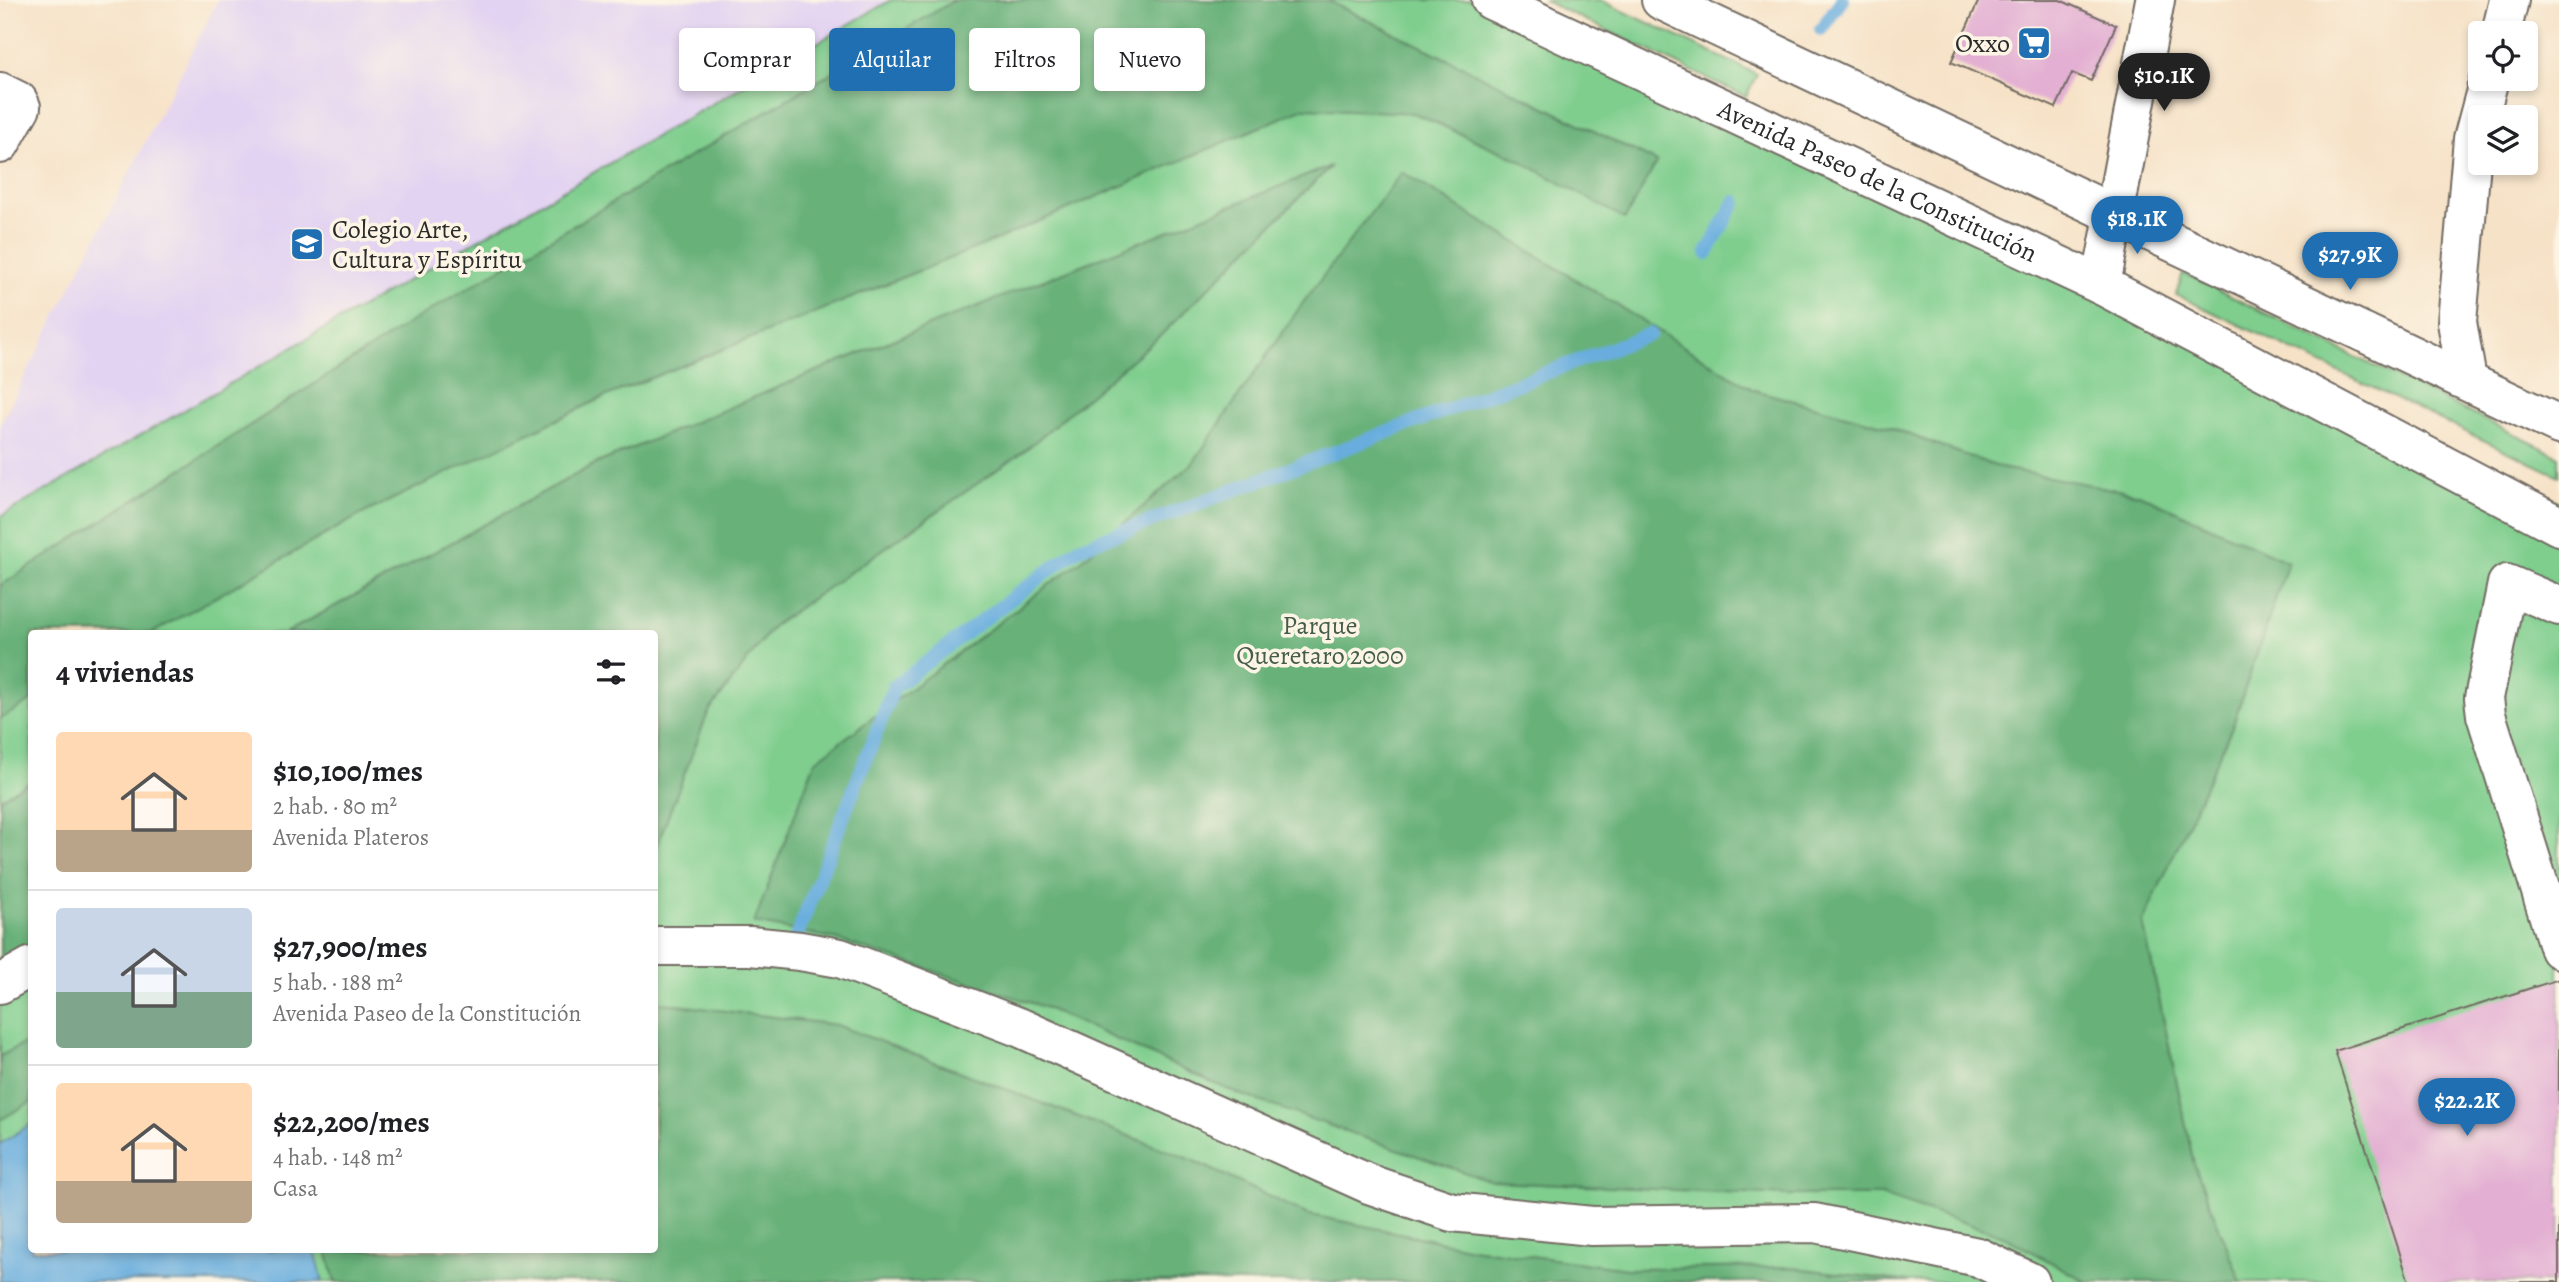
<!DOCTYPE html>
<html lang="es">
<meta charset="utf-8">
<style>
body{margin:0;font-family:Alegreya,serif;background:#f2f2f2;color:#202124;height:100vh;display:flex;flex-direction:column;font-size:26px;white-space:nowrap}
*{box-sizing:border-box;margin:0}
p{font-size:23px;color:#757577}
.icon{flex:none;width:38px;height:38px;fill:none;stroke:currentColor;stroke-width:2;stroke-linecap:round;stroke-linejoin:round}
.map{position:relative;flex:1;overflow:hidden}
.side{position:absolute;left:28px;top:630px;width:630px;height:623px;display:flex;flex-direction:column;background:#fff;border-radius:7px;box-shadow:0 4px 10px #0003}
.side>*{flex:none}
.banner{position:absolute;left:679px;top:28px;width:665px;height:63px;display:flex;gap:14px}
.tools{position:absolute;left:2468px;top:21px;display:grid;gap:14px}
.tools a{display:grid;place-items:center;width:70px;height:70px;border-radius:7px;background:#fff;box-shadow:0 4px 10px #0003;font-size:35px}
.price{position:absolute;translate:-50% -60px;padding:0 16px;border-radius:24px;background:#1f6fb2;color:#fff;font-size:23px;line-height:46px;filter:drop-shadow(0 2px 4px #0008)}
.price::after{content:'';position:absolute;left:50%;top:42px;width:21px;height:16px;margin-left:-10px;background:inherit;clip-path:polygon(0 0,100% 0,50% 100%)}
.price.active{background:#222;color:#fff}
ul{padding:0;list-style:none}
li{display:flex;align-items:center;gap:21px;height:175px;padding:0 28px}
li+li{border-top:2px solid #e0e0e0}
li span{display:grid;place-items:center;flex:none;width:196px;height:140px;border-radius:7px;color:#555}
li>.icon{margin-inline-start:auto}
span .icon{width:84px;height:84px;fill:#fffc;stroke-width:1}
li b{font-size:30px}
h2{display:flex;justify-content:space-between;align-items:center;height:84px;padding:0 28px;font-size:30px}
.chip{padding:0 24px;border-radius:7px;background:#fff;box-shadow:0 4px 10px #0003;font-size:24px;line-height:63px}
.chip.active{background:#1f6fb2;color:#fff}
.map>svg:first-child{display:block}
.built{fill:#e3d3f2}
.green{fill:#7fce8e;stroke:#557c5c;stroke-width:2;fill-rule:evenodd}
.forest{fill:#67b179;stroke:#496e52;stroke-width:2}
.water{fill:#68adde;stroke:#4a6c84;stroke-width:2}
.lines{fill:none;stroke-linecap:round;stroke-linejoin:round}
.stream{stroke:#68adde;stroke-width:14}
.building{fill:#e3b0d3}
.pedestrian-casing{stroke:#726b62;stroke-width:42}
.minor-casing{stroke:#726b62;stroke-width:42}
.tertiary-casing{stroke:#726b62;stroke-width:42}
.pedestrian{stroke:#fff;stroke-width:38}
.minor{stroke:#fff;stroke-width:38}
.tertiary{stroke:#fff;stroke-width:38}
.labels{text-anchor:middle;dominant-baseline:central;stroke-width:7;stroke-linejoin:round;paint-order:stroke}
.poi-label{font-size:26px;fill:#2b2b2b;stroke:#fcf5e5;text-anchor:end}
.street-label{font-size:26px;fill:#2b2b2b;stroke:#fcf5e5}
.park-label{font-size:26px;fill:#445c49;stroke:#fcf5e5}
</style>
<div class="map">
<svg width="2559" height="1282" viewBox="0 0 2559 1282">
<rect width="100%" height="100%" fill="#fcf5e5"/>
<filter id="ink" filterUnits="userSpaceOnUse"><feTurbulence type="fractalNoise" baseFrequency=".0143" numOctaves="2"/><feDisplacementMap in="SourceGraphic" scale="14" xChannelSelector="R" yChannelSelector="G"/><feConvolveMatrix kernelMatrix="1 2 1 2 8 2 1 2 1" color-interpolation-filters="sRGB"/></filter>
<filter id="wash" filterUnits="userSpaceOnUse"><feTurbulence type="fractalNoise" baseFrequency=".00686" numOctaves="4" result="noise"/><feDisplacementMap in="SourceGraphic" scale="28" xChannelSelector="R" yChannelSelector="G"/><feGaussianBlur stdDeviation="1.57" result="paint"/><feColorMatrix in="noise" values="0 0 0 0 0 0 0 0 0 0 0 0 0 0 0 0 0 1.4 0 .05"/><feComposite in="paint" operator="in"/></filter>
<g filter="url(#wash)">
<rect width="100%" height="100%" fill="#f6e2c7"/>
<polygon class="built" points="218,0 931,0 0,540 0,425"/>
<g class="green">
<path d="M 891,0 L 1485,0 L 2101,285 L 2559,502 L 2559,1282 L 0,1282 L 0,517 ZM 32,634 L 654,634 L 654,1250 L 32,1250 Z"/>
<polygon points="1543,0 1600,0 1757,74 1746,97"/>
<polygon points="2183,273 2559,456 2559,476 2176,295"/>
</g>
<g class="forest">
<polygon points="955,0 1327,0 1657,162 1625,219 1517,159 1414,113 1304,108 986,244 604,397 362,514 152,633 32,634 31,701 0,719 0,586 417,318"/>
<polygon points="1331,166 1162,334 1024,451 773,626 708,713 655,850 654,634 286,633 595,464 855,355"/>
<polygon points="1402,172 1754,390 1886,426 2001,468 2139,494 2288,562 2232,727 2143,922 2194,1164 2241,1282 2087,1282 2001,1235 1881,1195 1789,1195 1492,1182 1236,1093 1044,1007 832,938 754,923 815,761 1083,559 1192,464 1302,304"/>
<polygon points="31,780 31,947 0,966 0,799"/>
<polygon points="655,1002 837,1025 1192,1160 1306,1214 1472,1248 1627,1269 1788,1267 1909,1282 335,1282 327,1250 654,1250"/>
<polygon points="31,1040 31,1102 0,1120 0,1056"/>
</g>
<polygon class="water" points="31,1124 32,1250 315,1250 323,1282 0,1282 0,1144"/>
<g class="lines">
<g class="stream">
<polyline points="1821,29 1842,0"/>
<polyline points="1707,253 1735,202"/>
<polyline points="795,940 894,687 1079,548 1650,334"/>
</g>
</g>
<g id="blocks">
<g class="building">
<polygon points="1979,0 2060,0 2116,25 2091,81 2072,73 2056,108 1951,62"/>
<polygon points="2559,979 2559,1282 2409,1282 2335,1051"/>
</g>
</g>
</g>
<g filter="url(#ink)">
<use href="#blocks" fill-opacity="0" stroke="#726b62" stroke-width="2"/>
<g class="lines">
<g class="pedestrian-casing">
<g id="pedestrian">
<polyline points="2559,606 2507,584 2484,698 2486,715 2559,949"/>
<polyline points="654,946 750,946 800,951 840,958 1021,1028 1369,1184 1452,1212 1592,1226 1815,1223 1978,1257 2030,1282"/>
<polyline points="0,984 32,966"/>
</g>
</g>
<g class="minor-casing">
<g id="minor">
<polyline points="2501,33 2509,0"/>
<polyline points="0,92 18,101 21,107 0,144"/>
<polyline points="2467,380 2457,322 2473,139 2489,79"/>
</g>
</g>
<g class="tertiary-casing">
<g id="tertiary">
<path id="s1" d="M 1491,0 L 2101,285 L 2559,526"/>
<polyline points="1661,0 2559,425"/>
<polyline points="2101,285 2155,0"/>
</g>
</g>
<use href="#pedestrian" class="pedestrian"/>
<use href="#minor" class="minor"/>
<use href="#tertiary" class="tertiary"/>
</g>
</g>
<defs>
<g id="supermarket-square" transform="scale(1.75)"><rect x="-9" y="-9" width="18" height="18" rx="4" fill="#1f6fb2" stroke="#fcf5e5"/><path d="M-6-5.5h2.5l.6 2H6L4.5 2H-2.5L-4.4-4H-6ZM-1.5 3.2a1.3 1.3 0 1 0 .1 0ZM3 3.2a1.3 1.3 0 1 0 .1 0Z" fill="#fff"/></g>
<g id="school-square" transform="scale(1.75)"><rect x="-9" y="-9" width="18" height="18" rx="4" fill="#1f6fb2" stroke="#fcf5e5"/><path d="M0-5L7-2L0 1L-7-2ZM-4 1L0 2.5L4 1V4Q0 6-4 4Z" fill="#fff"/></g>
</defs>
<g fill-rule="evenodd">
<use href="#supermarket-square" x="2034" y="43"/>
<use href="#school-square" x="307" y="244"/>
</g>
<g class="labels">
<g class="poi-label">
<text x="2010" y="43">Oxxo</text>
<text x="332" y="229" text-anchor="start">Colegio Arte,<tspan x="332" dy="30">Cultura y Espíritu</tspan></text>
</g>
<g class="street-label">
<text stroke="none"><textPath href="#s1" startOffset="427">Avenida Paseo de la Constitución</textPath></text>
</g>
<g class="park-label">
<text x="1320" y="625">Parque<tspan x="1320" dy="30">Queretaro 2000</tspan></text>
</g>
</g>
</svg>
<div class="tools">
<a><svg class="icon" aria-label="locate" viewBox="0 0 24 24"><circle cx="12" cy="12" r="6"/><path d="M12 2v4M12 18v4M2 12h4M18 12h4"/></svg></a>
<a><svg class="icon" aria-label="layers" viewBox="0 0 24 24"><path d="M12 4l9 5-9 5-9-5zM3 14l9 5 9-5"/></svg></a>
</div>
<b class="price active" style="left:2164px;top:113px">$10.1K</b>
<b class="price" style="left:2137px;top:256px">$18.1K</b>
<b class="price" style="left:2350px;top:292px">$27.9K</b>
<b class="price" style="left:2467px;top:1138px">$22.2K</b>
<div class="banner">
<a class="chip">Comprar</a>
<a class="chip active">Alquilar</a>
<a class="chip">Filtros</a>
<a class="chip">Nuevo</a>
</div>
<section class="side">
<h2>4 viviendas<svg class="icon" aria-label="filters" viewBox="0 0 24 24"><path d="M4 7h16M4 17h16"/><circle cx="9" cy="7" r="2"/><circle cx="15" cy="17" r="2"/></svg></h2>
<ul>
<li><span style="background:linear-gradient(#ffd9b3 70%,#b9a48a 0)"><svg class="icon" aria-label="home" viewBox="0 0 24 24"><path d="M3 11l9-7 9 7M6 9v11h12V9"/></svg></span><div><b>$10,100/mes</b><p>2 hab. · 80 m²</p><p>Avenida Plateros</p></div></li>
<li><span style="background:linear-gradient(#c9d6e8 60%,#7fa58c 0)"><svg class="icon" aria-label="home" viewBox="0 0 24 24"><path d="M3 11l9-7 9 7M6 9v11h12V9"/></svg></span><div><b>$27,900/mes</b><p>5 hab. · 188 m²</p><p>Avenida Paseo de la Constitución</p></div></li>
<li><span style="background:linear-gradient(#ffd9b3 70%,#b9a48a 0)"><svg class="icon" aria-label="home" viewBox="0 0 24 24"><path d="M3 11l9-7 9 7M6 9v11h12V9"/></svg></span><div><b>$22,200/mes</b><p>4 hab. · 148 m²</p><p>Casa</p></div></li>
</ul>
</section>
</div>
